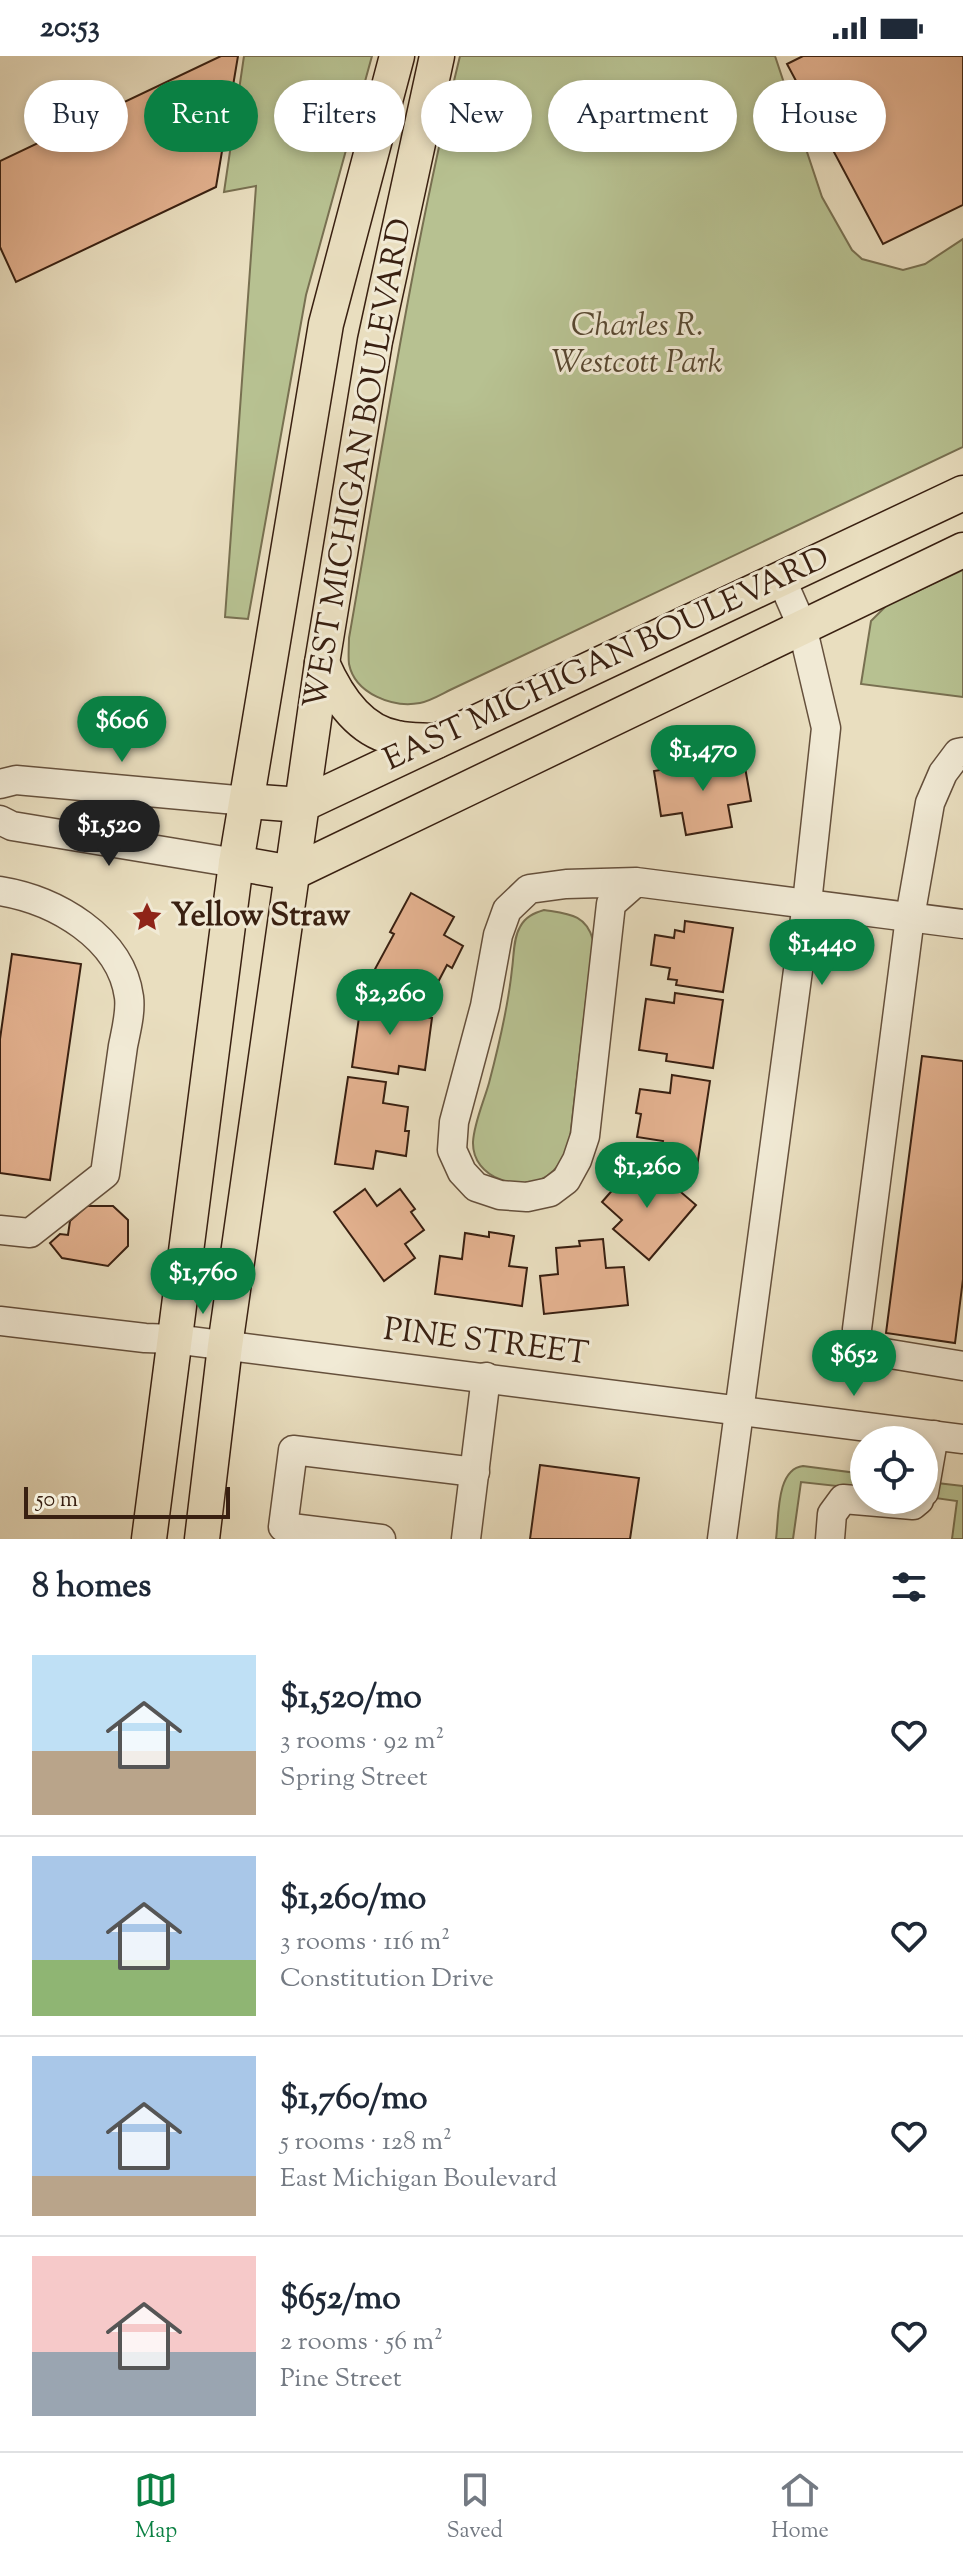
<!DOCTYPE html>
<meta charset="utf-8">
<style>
body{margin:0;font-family:"Sorts Mill Goudy",serif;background:#f6f6f7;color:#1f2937;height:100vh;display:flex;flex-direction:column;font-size:30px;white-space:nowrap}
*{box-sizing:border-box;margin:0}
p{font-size:26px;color:#747a83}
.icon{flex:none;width:44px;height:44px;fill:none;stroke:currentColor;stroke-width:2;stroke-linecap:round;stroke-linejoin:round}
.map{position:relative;height:1483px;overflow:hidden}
.panel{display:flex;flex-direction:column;background:#fff;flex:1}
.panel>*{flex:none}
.top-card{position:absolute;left:24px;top:24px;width:916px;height:72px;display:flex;gap:16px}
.controls{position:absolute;left:850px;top:1370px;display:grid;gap:16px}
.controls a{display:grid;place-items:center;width:88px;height:88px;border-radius:50%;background:#fff;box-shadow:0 4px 12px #0003;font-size:40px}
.scale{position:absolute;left:24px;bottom:20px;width:206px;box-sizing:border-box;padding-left:8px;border:4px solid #392011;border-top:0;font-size:22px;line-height:28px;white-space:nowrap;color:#392011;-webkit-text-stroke:6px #f1ead5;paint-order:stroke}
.price{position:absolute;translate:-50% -68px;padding:0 18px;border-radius:28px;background:#0b8043;color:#fff;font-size:26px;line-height:52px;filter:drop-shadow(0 2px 4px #0008)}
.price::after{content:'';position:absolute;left:50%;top:48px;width:24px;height:18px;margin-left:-12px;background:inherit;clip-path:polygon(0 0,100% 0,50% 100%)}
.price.active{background:#222;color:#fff}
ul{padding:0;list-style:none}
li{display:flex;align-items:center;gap:24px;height:200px;padding:0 32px}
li+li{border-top:2px solid #e0e1e3}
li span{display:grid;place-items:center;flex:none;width:224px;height:160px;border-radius:0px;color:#555}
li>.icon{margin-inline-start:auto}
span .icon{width:96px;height:96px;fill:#fffc;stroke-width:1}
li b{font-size:34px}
h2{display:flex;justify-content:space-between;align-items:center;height:96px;padding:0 32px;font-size:34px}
.pill{padding:0 28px;border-radius:36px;background:#fff;box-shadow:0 4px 12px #0003;font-size:28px;line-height:72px}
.pill.active{background:#0b8043;color:#fff}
.status{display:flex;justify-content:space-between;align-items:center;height:56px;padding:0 40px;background:#fff;direction:ltr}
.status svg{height:22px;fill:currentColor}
.menu{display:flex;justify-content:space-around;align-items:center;height:112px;border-top:2px solid #e0e1e3;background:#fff;font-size:22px;color:#747a83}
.menu a{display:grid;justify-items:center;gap:4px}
.menu .active{color:#0b8043}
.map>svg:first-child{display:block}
.green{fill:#b7c191;stroke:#787051;stroke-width:2}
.building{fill:#e3b18f;stroke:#392011;stroke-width:2}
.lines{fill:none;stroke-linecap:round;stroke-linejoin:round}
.minor-casing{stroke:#65503c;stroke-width:31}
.major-casing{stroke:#392011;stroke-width:37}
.minor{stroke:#f1ead5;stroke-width:28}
.major{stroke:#e9debf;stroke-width:34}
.labels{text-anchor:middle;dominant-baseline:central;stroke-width:6;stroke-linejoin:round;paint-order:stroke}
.park-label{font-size:32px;font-style:italic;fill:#584831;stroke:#f1ead5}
.street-label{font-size:32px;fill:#392011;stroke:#f1ead5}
.poi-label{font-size:32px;font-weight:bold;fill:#392011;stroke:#f1ead5;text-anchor:start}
</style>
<div class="status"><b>20:53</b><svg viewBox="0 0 49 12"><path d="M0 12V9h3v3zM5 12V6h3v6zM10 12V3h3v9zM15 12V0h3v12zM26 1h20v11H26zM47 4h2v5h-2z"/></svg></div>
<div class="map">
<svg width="963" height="1483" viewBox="0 0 963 1483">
<rect width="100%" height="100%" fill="#e9debf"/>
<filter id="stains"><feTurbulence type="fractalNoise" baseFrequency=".0025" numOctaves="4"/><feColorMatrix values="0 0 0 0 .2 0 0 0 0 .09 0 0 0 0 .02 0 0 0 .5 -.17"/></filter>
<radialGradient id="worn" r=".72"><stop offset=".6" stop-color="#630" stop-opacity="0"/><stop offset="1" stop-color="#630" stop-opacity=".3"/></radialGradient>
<g class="green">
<polygon points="244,0 372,0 306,239 248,563 225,561 256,130 224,136"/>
<path d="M 460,0 L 775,0 L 822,141 L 852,194 L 862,203 L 903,214 L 925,208 L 963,183 L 963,391 L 450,634 C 440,639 430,645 420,647 C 393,652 355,638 349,608 C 348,600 349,590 349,582 C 383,388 413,192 460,0 Z"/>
<polygon points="963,514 963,641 861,628 871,565 887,549"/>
<path d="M 544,854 C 568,858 586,858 593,884 L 569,1091 C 563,1102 558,1113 547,1120 C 521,1137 472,1123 473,1086 C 474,1067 484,1045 489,1027 C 499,989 508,952 512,913 C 514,900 513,883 520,871 C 525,861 534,857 544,854 Z"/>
<path d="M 803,1410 L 864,1418 L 864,1433 L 801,1426 L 793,1483 L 776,1483 C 779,1461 776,1413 803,1410 Z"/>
<polygon points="937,1427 963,1430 963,1483 952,1483 957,1445 935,1442"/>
</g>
<g class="building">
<polygon points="221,0 238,0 216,131 16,226 0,191 0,105"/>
<polygon points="803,0 963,0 963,149 883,188 787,8"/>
<polygon points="743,700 751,745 728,749 732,771 686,779 682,757 661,760 654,715"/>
<polygon points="411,837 454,861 444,879 463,890 452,912 447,909 437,928 418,917 409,932 375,913 394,878 390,876"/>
<polygon points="685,865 733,872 723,936 676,929 677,924 668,923 670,912 651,909 655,879 674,882 675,874 684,876"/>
<polygon points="12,898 81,908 50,1124 0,1117 0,983"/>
<polygon points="675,937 723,944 713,1012 666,1005 667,998 639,994 646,943 674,947"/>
<polygon points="362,940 408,946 406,959 432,962 425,1014 399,1010 398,1018 352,1011"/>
<polygon points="922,1000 963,1005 963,1223 955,1287 886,1277"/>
<polygon points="672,1019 710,1025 697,1111 659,1106 663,1085 637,1081 641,1058 636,1057 640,1033 670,1037"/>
<polygon points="348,1021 386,1026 383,1047 408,1051 405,1075 409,1075 406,1100 376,1095 373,1113 335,1108"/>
<polygon points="636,1107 656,1124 661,1119 696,1149 649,1204 613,1173 622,1164 602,1146"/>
<polygon points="365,1133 377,1150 400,1133 415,1153 411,1156 424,1174 405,1188 415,1202 384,1225 334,1156"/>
<polygon points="87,1150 113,1150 128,1164 128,1190 108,1210 62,1202 50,1187 60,1178 68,1179 70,1165"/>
<polygon points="489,1176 514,1180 509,1210 527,1212 522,1250 435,1238 440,1200 462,1203 465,1177 489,1181"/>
<polygon points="603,1183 606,1212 624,1211 628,1249 544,1258 540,1220 558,1218 556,1192 580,1190 579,1185"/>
<polygon points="540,1409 639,1422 630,1483 530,1483"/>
</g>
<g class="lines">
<g class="minor-casing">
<g id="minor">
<polyline points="963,696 958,697 943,717 930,747 910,861 857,1273 858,1285 866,1294 963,1310"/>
<polyline points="0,728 16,724 247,745"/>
<polyline points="0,764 12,770 236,807"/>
<polyline points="636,826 611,848 585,1080 577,1104 566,1124 550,1136 527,1141 500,1139 476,1131 462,1116 452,1094 454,1066 485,950 498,879 507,854 529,833 566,828 636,826 963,868"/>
<path d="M 0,835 C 55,844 121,881 129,941 C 131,956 126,975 123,990 C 117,1033 111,1075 105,1118 L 30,1177 L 0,1174"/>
<polyline points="0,1265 145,1282 174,1283 963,1383"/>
<polyline points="924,1436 934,1379"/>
<polyline points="381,1483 283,1471 293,1394 475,1416"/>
<polyline points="466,1483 486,1321"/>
<polyline points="722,1483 807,847 826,672 802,570 781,522"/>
<polyline points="830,1483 832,1458 843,1443 913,1449 919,1444"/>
</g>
</g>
<g class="major-casing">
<g id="major">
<path d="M 322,607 C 336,639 359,676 397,682 C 409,685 423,684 436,685"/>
<polyline points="247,745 301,749 963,437"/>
<polyline points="236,807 292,817 963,494"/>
<polyline points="149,1483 236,807 326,268 397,0"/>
<polyline points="202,1483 225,1290 322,607 375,285 437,0"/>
</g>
</g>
<use href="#minor" class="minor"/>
<use href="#major" class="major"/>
</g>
<defs>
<g id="sight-bare" transform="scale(2.4)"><path d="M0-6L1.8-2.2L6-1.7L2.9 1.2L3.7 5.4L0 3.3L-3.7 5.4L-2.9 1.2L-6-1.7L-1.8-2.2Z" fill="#8f2418" stroke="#f1ead5" stroke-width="2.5" paint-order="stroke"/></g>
</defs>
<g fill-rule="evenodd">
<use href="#sight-bare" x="147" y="861"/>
</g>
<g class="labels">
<g class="park-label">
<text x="637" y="271">Charles R.<tspan x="637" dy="37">Westcott Park</tspan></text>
</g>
<g class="street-label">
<text transform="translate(359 408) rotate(-80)">WEST MICHIGAN BOULEVARD</text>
<text transform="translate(607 604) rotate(-25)">EAST MICHIGAN BOULEVARD</text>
<text transform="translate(486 1287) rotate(7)">PINE STREET</text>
</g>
<g class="poi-label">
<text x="171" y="861">Yellow Straw</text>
</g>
</g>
<rect width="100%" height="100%" filter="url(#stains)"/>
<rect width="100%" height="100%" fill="url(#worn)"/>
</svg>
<div class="controls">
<a><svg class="icon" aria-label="locate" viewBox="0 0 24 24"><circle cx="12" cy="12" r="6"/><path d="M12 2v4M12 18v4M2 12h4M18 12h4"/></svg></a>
</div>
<div class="scale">50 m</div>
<b class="price" style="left:122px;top:708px">$606</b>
<b class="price" style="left:703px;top:737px">$1,470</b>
<b class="price active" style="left:109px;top:812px">$1,520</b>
<b class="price" style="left:822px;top:931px">$1,440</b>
<b class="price" style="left:390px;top:981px">$2,260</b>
<b class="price" style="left:647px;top:1154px">$1,260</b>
<b class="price" style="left:203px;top:1260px">$1,760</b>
<b class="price" style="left:854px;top:1342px">$652</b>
<div class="top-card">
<a class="pill">Buy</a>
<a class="pill active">Rent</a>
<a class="pill">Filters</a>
<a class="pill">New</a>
<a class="pill">Apartment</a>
<a class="pill">House</a>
</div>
</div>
<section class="panel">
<h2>8 homes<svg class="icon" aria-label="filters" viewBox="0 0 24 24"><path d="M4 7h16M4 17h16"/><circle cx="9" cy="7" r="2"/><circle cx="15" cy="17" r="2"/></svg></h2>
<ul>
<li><span style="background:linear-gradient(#bfe0f5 60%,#b9a48a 0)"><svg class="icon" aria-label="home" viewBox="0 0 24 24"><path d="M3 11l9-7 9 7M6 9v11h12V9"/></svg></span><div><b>$1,520/mo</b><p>3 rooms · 92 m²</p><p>Spring Street</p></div><svg class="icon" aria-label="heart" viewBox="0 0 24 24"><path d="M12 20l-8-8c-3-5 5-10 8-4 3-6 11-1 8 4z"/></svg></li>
<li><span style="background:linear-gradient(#a9c7e8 65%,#8fb573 0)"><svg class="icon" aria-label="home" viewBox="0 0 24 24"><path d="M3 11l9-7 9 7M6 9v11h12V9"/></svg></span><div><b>$1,260/mo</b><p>3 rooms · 116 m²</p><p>Constitution Drive</p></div><svg class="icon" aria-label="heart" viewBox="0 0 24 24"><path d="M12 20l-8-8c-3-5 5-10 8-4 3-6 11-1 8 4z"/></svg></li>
<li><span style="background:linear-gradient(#a9c7e8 75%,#b9a48a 0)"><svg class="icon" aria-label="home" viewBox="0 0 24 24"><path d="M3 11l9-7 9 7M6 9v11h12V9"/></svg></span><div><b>$1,760/mo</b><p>5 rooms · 128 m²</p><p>East Michigan Boulevard</p></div><svg class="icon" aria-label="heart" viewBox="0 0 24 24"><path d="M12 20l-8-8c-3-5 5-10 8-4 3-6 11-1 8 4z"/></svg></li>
<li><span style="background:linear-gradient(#f6c9c9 60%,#9aa5b1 0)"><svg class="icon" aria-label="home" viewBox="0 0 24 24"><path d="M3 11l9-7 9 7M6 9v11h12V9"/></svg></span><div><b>$652/mo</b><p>2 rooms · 56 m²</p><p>Pine Street</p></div><svg class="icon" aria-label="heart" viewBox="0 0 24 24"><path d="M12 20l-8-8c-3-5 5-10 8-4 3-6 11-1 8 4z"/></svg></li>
</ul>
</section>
<nav class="menu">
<a class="active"><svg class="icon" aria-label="map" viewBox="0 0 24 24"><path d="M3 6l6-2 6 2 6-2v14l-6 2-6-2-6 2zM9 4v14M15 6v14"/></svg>Map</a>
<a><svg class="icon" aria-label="saved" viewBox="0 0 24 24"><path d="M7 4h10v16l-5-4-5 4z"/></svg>Saved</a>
<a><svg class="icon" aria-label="home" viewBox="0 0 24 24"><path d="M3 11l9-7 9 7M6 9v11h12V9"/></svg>Home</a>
</nav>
